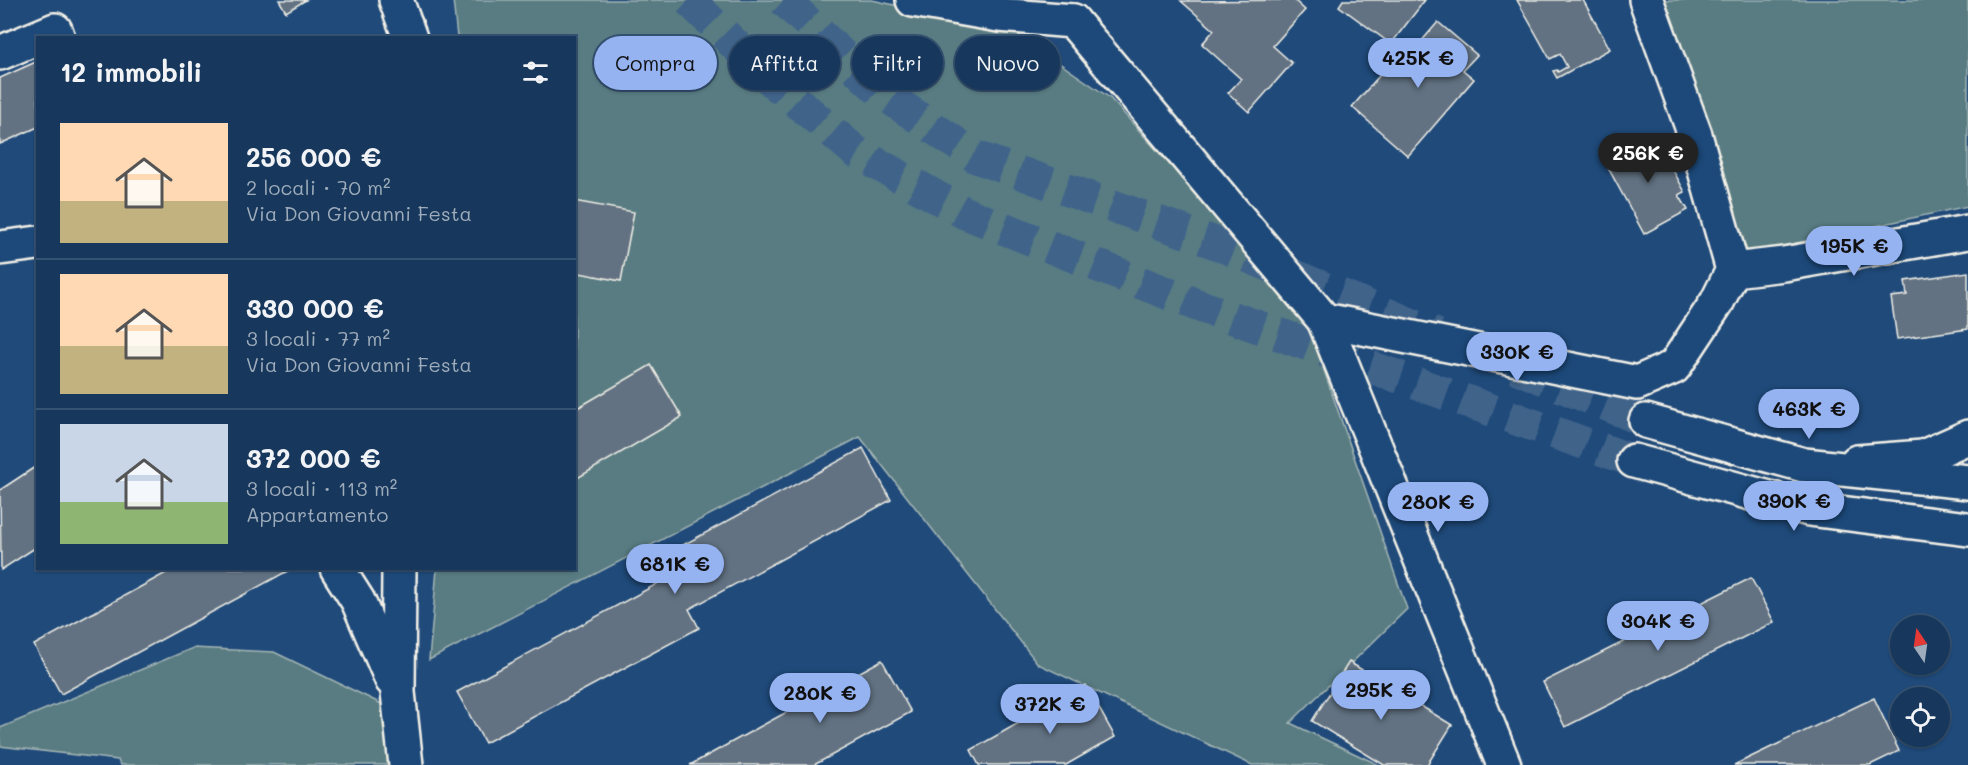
<!DOCTYPE html>
<html lang="it">
<meta charset="utf-8">
<style>
body{margin:0;font-family:Mali,sans-serif;background:#203f62;color:#f1f3f6;height:100vh;display:flex;flex-direction:column;font-size:22px;white-space:nowrap}
*{box-sizing:border-box;margin:0}
p{font-size:20px;color:#9eacbb}
.icon{flex:none;width:33px;height:33px;fill:none;stroke:currentColor;stroke-width:2;stroke-linecap:round;stroke-linejoin:round}
.map{position:relative;flex:1;overflow:hidden}
.panel{position:absolute;left:36px;top:36px;width:540px;height:534px;display:flex;flex-direction:column;background:#17385c;border-radius:0px;box-shadow:0 2px 4px #0004,0 0 0 2px #365272}
.panel>*{flex:none}
.guide{position:absolute;left:594px;top:36px;width:570px;height:54px;display:flex;gap:12px}
.needle{width:39px;rotate:347deg}
.fabs{position:absolute;left:1890px;top:615px;display:grid;gap:12px}
.fabs a{display:grid;place-items:center;width:60px;height:60px;border-radius:50%;background:#17385c;box-shadow:0 2px 4px #0004,0 0 0 2px #365272;font-size:30px}
.price{position:absolute;translate:-50% -51px;padding:0 14px;border-radius:21px;background:#95b2f1;color:#111;font-size:20px;line-height:39px;filter:drop-shadow(0 2px 3px #0008)}
.price::after{content:'';position:absolute;left:50%;top:36px;width:18px;height:14px;margin-left:-9px;background:inherit;clip-path:polygon(0 0,100% 0,50% 100%)}
.price.active{background:#222;color:#fff}
ul{padding:0;list-style:none}
li{display:flex;align-items:center;gap:18px;height:150px;padding:0 24px}
li+li{border-top:2px solid #365272}
li span{display:grid;place-items:center;flex:none;width:168px;height:120px;border-radius:0px;color:#555}
li>.icon{margin-inline-start:auto}
span .icon{width:72px;height:72px;fill:#fffc;stroke-width:1}
li b{font-size:26px}
h2{display:flex;justify-content:space-between;align-items:center;height:72px;padding:0 24px;font-size:26px}
.tag{padding:0 21px;border-radius:27px;background:#17385c;box-shadow:0 2px 4px #0004,0 0 0 2px #365272;font-size:21px;line-height:54px}
.tag.active{background:#95b2f1;color:#111}
.map>svg:first-child{display:block}
.green{fill:#587c82;stroke:#a6b6b5;stroke-width:1.5}
.building{fill:#627282;stroke:#f4f1e8;stroke-width:1.5}
.lines{fill:none;stroke-linecap:round;stroke-linejoin:round}
.major-tunnel{stroke:#3f638a;stroke-width:33;stroke-dasharray:33 16;stroke-linecap:butt}
.minor-casing{stroke:#f4f1e8;stroke-width:38}
.major-casing{stroke:#f4f1e8;stroke-width:38}
.minor{stroke:#1f4a7a;stroke-width:33}
.major{stroke:#1f4a7a;stroke-width:33}
</style>
<div class="map">
<svg width="1968" height="765" viewBox="0 0 1968 765">
<rect width="100%" height="100%" fill="#1f4a7a"/>
<filter id="ink" filterUnits="userSpaceOnUse"><feTurbulence type="fractalNoise" baseFrequency=".0167" numOctaves="2"/><feDisplacementMap in="SourceGraphic" scale="12" xChannelSelector="R" yChannelSelector="G"/><feConvolveMatrix kernelMatrix="1 2 1 2 8 2 1 2 1" color-interpolation-filters="sRGB"/></filter>
<g filter="url(#ink)">
<g class="green">
<polygon points="453,0 872,0 1014,32 1110,98 1305,316 1407,609 1290,723 1379,765 1252,765 1038,664 860,437 429,660 437,569 574,568 574,38 457,37"/>
<polygon points="1662,0 1968,0 1968,206 1746,254"/>
<polygon points="193,648 274,652 392,709 390,765 120,765 118,760 0,746 0,728"/>
</g>
<g class="building">
<polygon points="279,0 306,0 286,12"/>
<polygon points="1294,0 1305,10 1273,46 1292,63 1249,112 1228,93 1241,79 1202,44 1214,30 1181,1"/>
<polygon points="1343,0 1425,0 1391,44 1339,6"/>
<polygon points="1517,0 1583,0 1610,49 1557,78 1553,71 1557,70 1558,72 1567,67 1560,54 1550,59"/>
<polygon points="1438,22 1477,55 1463,70 1474,79 1408,156 1352,107 1407,44 1414,50"/>
<polygon points="38,61 38,127 0,144 0,78"/>
<polygon points="1654,136 1685,192 1679,195 1688,210 1644,234 1605,162"/>
<polygon points="574,201 634,212 621,281 574,272"/>
<polygon points="1968,272 1968,329 1897,339 1891,297 1907,295 1905,281"/>
<polygon points="651,365 682,417 574,480 574,410"/>
<polygon points="863,448 891,500 689,609 699,628 485,743 457,692 657,584 646,565"/>
<polygon points="38,465 38,546 1,570 0,490"/>
<polygon points="175,568 293,568 61,694 34,645"/>
<polygon points="1751,578 1774,622 1565,727 1543,682"/>
<polygon points="882,660 911,712 814,765 690,765"/>
<polygon points="1349,662 1452,725 1427,765 1384,765 1312,721"/>
<polygon points="1086,685 1115,737 1066,765 979,765 971,750"/>
<polygon points="1874,698 1899,751 1870,765 1734,765"/>
</g>
<g class="lines">
<g class="major-tunnel">
<polyline points="689,0 770,79 856,152 965,213 1197,305 1634,461"/>
<polyline points="784,0 881,92 976,157 1213,242 1437,335"/>
<polyline points="1515,367 1646,421"/>
</g>
<g class="minor-casing">
<g id="minor">
<polyline points="396,0 410,38"/>
<polyline points="913,0 999,15 1073,21"/>
<polyline points="1073,21 1324,320 1637,383 1674,367 1717,302 1733,270 1695,135 1646,0"/>
<polyline points="0,53 55,30 58,38"/>
<polyline points="0,248 38,243"/>
<polyline points="1733,270 1784,264 1968,232"/>
<polyline points="1324,320 1504,765"/>
<polyline points="1857,462 1923,457 1968,437"/>
<polyline points="337,568 358,601 392,680"/>
<polyline points="399,568 398,692 406,765"/>
</g>
</g>
<g class="major-casing">
<g id="major">
<polyline points="1646,421 1804,465 1968,482"/>
<polyline points="1634,461 1809,509 1968,529"/>
</g>
</g>
<use href="#minor" class="minor"/>
<use href="#major" class="major"/>
</g>
</g>
</svg>
<div class="fabs">
<a><svg class="needle" viewBox="-14 -14 28 28"><path d="M0-13l5 13h-10z" fill="#e53935"/><path d="M0 13l5-13h-10z" fill="#9eacbb"/></svg></a>
<a><svg class="icon" aria-label="locate" viewBox="0 0 24 24"><circle cx="12" cy="12" r="6"/><path d="M12 2v4M12 18v4M2 12h4M18 12h4"/></svg></a>
</div>
<b class="price" style="left:1418px;top:89px">425K €</b>
<b class="price active" style="left:1648px;top:184px">256K €</b>
<b class="price" style="left:1854px;top:277px">195K €</b>
<b class="price" style="left:1517px;top:383px">330K €</b>
<b class="price" style="left:1809px;top:440px">463K €</b>
<b class="price" style="left:1794px;top:532px">390K €</b>
<b class="price" style="left:1438px;top:533px">280K €</b>
<b class="price" style="left:675px;top:595px">681K €</b>
<b class="price" style="left:1658px;top:652px">304K €</b>
<b class="price" style="left:1381px;top:721px">295K €</b>
<b class="price" style="left:820px;top:724px">280K €</b>
<b class="price" style="left:1050px;top:735px">372K €</b>
<div class="guide">
<a class="tag active">Compra</a>
<a class="tag">Affitta</a>
<a class="tag">Filtri</a>
<a class="tag">Nuovo</a>
</div>
<section class="panel">
<h2>12 immobili<svg class="icon" aria-label="filters" viewBox="0 0 24 24"><path d="M4 7h16M4 17h16"/><circle cx="9" cy="7" r="2"/><circle cx="15" cy="17" r="2"/></svg></h2>
<ul>
<li><span style="background:linear-gradient(#ffd9b3 65%,#c2b280 0)"><svg class="icon" aria-label="home" viewBox="0 0 24 24"><path d="M3 11l9-7 9 7M6 9v11h12V9"/></svg></span><div><b>256 000 €</b><p>2 locali · 70 m²</p><p>Via Don Giovanni Festa</p></div></li>
<li><span style="background:linear-gradient(#ffd9b3 60%,#c2b280 0)"><svg class="icon" aria-label="home" viewBox="0 0 24 24"><path d="M3 11l9-7 9 7M6 9v11h12V9"/></svg></span><div><b>330 000 €</b><p>3 locali · 77 m²</p><p>Via Don Giovanni Festa</p></div></li>
<li><span style="background:linear-gradient(#c9d6e8 65%,#8fb573 0)"><svg class="icon" aria-label="home" viewBox="0 0 24 24"><path d="M3 11l9-7 9 7M6 9v11h12V9"/></svg></span><div><b>372 000 €</b><p>3 locali · 113 m²</p><p>Appartamento</p></div></li>
</ul>
</section>
</div>
